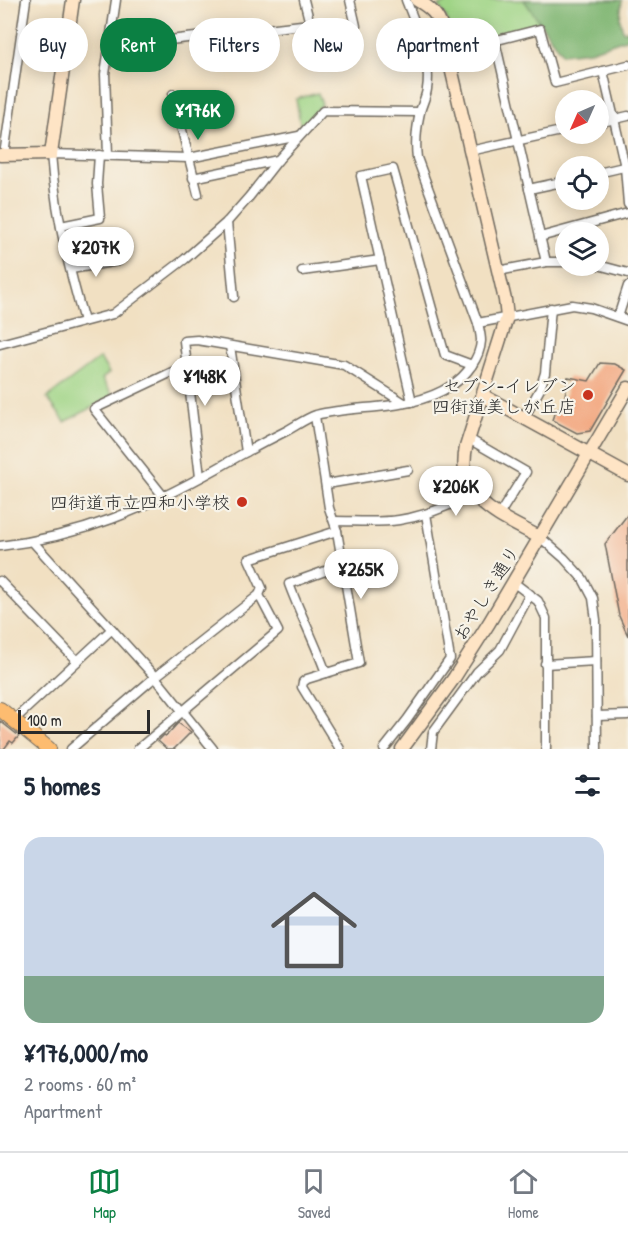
<!DOCTYPE html>
<meta charset="utf-8">
<style>
body{margin:0;font-family:"Patrick Hand","Klee One",sans-serif;background:#f6f6f7;color:#1f2937;height:100vh;display:flex;flex-direction:column;font-size:22px;white-space:nowrap}
*{box-sizing:border-box;margin:0}
p{font-size:20px;color:#747a83}
.icon{flex:none;width:33px;height:33px;fill:none;stroke:currentColor;stroke-width:2;stroke-linecap:round;stroke-linejoin:round}
.map{position:relative;height:749px;overflow:hidden}
.drawer{display:flex;flex-direction:column;background:#fff;flex:1}
.drawer>*{flex:none}
.top-card{position:absolute;left:18px;top:18px;width:592px;height:54px;display:flex;gap:12px}
.needle{width:39px;rotate:225deg}
.controls{position:absolute;left:555px;top:90px;display:grid;gap:12px}
.controls a{display:grid;place-items:center;width:54px;height:54px;border-radius:50%;background:#fff;box-shadow:0 3px 15px #0003;font-size:30px}
.scale{position:absolute;left:18px;bottom:15px;width:132px;box-sizing:border-box;padding-left:6px;border:3px solid #2b2b2b;border-top:0;font-size:16px;line-height:21px;white-space:nowrap;color:#2b2b2b;-webkit-text-stroke:4px #f7f3e8;paint-order:stroke}
.price{position:absolute;translate:-50% -51px;padding:0 14px;border-radius:21px;background:#fff;color:#222;font-size:20px;line-height:39px;filter:drop-shadow(0 2px 3px #0008)}
.price::after{content:'';position:absolute;left:50%;top:36px;width:18px;height:14px;margin-left:-9px;background:inherit;clip-path:polygon(0 0,100% 0,50% 100%)}
.price.on{background:#0b8043;color:#fff}
ul{padding:0;list-style:none}
li{display:grid;align-content:center;gap:12px;height:318px;padding:0 24px}
li span{display:grid;place-items:center;height:186px;border-radius:18px;color:#555}
li>.icon{margin-inline-start:auto}
span .icon{width:108px;height:108px;fill:#fffc;stroke-width:1}
li b{font-size:26px}
h2{display:flex;justify-content:space-between;align-items:center;height:72px;padding:0 24px;font-size:26px}
.tag{padding:0 21px;border-radius:27px;background:#fff;box-shadow:0 3px 15px #0003;font-size:21px;line-height:54px}
.tag.on{background:#0b8043;color:#fff}
.menu{display:flex;justify-content:space-around;align-items:center;height:84px;border-top:2px solid #e0e1e3;background:#fff;font-size:16px;color:#747a83}
.menu a{display:grid;justify-items:center;gap:3px}
.menu .on{color:#0b8043}
.map>svg:first-child{display:block}
.green{fill:#9fd485;stroke:#658058;stroke-width:1.5}
.forest{fill:#7fb672;stroke:#55704e;stroke-width:1.5}
.building{fill:#f3a982}
.lines{fill:none;stroke-linecap:round;stroke-linejoin:round}
.street-casing{stroke:#706a60;stroke-width:11}
.secondary-casing{stroke:#706a60;stroke-width:15}
.primary-casing{stroke:#706a60;stroke-width:16}
.street{stroke:#fff;stroke-width:8}
.secondary{stroke:#fee4c5;stroke-width:12}
.primary{stroke:#fdbc6f;stroke-width:14}
.poi-dot{fill:#c8321e;stroke:#f7f3e8;stroke-width:2}
.labels{text-anchor:middle;dominant-baseline:central;stroke-width:4.5;stroke-linejoin:round;paint-order:stroke}
.poi-label{font-size:18px;fill:#2b2b2b;stroke:#f7f3e8;text-anchor:end}
.street-label{font-size:18px;fill:#2b2b2b;stroke:#f7f3e8}
</style>
<div class="map">
<svg width="628" height="749" viewBox="0 0 628 749">
<rect width="100%" height="100%" fill="#f7f3e8"/>
<filter id="ink" filterUnits="userSpaceOnUse"><feTurbulence type="fractalNoise" baseFrequency=".0167" numOctaves="2"/><feDisplacementMap in="SourceGraphic" scale="12" xChannelSelector="R" yChannelSelector="G"/><feConvolveMatrix kernelMatrix="1 2 1 2 8 2 1 2 1" color-interpolation-filters="sRGB"/></filter>
<filter id="wash" filterUnits="userSpaceOnUse"><feTurbulence type="fractalNoise" baseFrequency=".008" numOctaves="4" result="noise"/><feDisplacementMap in="SourceGraphic" scale="24" xChannelSelector="R" yChannelSelector="G"/><feGaussianBlur stdDeviation="1.35" result="paint"/><feColorMatrix in="noise" values="0 0 0 0 0 0 0 0 0 0 0 0 0 0 0 0 0 1.4 0 .05"/><feComposite in="paint" operator="in"/></filter>
<g filter="url(#wash)">
<rect width="100%" height="100%" fill="#f1e0c2"/>
<g class="green">
<polygon points="454,0 531,0 539,25 458,46 455,44 446,17 439,6"/>
<polygon points="318,93 322,104 301,129 296,99"/>
<polygon points="100,358 109,373 102,379 113,396 65,422 47,398"/>
</g>
<polygon class="forest" points="524,0 622,0 620,19 623,31 628,30 628,38 590,51 562,54"/>
<g id="blocks">
<g class="building">
<polygon points="600,363 615,364 626,370 590,431 577,433 552,420 554,414 564,402 568,377 589,381"/>
<polygon points="628,514 628,636 619,616 605,544"/>
<polygon points="0,721 19,736 13,743 10,741 4,749 0,749"/>
<polygon points="178,723 191,732 174,749 167,749 158,741 164,735 166,736"/>
</g>
</g>
</g>
<g filter="url(#ink)">
<use href="#blocks" fill-opacity="0" stroke="#706a60" stroke-width="1.5"/>
<g class="lines">
<g class="street-casing">
<g id="street">
<polyline points="350,0 356,26"/>
<polyline points="495,41 546,262"/>
<polyline points="108,47 310,24 304,0"/>
<polyline points="447,53 540,29 555,83 628,65"/>
<polyline points="603,71 625,167 628,204"/>
<polyline points="173,94 198,194"/>
<polyline points="598,123 628,116"/>
<polyline points="470,151 566,130"/>
<polyline points="4,155 26,0"/>
<polyline points="108,155 105,74 116,0"/>
<polyline points="598,173 628,166"/>
<polyline points="193,178 278,160"/>
<polyline points="529,189 566,181"/>
<polyline points="227,222 234,297"/>
<polyline points="61,226 100,218 97,184 99,155"/>
<polyline points="540,237 628,213"/>
<polyline points="598,265 628,273"/>
<polyline points="71,269 118,261"/>
<polyline points="302,271 380,260"/>
<polyline points="498,271 546,262 566,262"/>
<polyline points="618,317 628,286"/>
<path d="M 84,321 C 68,267 55,211 51,154 L 189,158 L 299,136"/>
<polyline points="478,323 572,305 591,308 628,321"/>
<polyline points="0,344 113,314 185,259 227,222 249,197 278,160 323,111 420,112"/>
<polyline points="230,346 246,452"/>
<path d="M 412,402 L 361,176 L 393,169 C 411,231 427,293 445,355 L 472,365"/>
<polyline points="315,416 329,508 337,531 359,663 307,679 303,682 302,687 340,749"/>
<polyline points="524,418 540,389 545,373 551,308"/>
<polyline points="469,439 526,472 499,515"/>
<polyline points="200,477 184,341 197,340 344,365 404,403"/>
<polyline points="327,484 408,470"/>
<polyline points="164,497 94,409 187,365"/>
<path d="M 334,521 C 355,521 378,523 399,520 C 425,516 450,506 473,493"/>
<polyline points="541,538 564,558 583,579 593,598 596,620 597,749"/>
<polyline points="33,542 155,677 213,749"/>
<path d="M 0,546 C 83,536 144,509 216,469 C 240,455 264,442 288,430 C 297,425 307,418 316,415 C 361,404 412,412 452,385 C 466,376 480,358 481,341 C 481,335 479,328 478,323 L 417,158 C 415,143 417,126 420,112 C 422,104 426,97 427,89 C 432,60 416,26 406,0"/>
<polyline points="0,581 77,661"/>
<polyline points="513,582 538,601 546,618 546,749"/>
<polyline points="545,664 596,661"/>
<path d="M 326,673 C 315,642 300,614 289,584 L 342,565"/>
<polyline points="597,716 628,715"/>
<polyline points="14,720 112,629"/>
<polyline points="71,749 155,677 259,595 262,588 249,559 337,531"/>
<polyline points="138,749 278,631 259,595"/>
<polyline points="384,749 407,720 450,659 426,514"/>
<polyline points="431,749 433,732 477,672 500,650 530,594"/>
</g>
</g>
<g class="secondary-casing">
<g id="secondary">
<path d="M 417,0 C 429,7 438,14 442,29 L 505,300 L 507,317 L 466,447 C 455,502 501,516 541,538"/>
<polyline points="0,155 51,154 73,0"/>
<polyline points="484,396 628,475"/>
<polyline points="402,749 454,678 489,623 628,388"/>
</g>
</g>
<g class="primary-casing">
<polyline id="primary" points="0,709 49,749"/>
</g>
<use href="#street" class="street"/>
<use href="#secondary" class="secondary"/>
<use href="#primary" class="primary"/>
</g>
</g>
<g class="poi-dot">
<circle cx="588" cy="395" r="6"/>
<circle cx="242" cy="502" r="6"/>
</g>
<g class="labels">
<g class="poi-label">
<text x="576" y="385">セブン-イレブン<tspan x="576" dy="21">四街道美しが丘店</tspan></text>
<text x="230" y="502">四街道市立四和小学校</text>
</g>
<g class="street-label">
<text transform="translate(486 593) rotate(-58)">おやしき通り</text>
</g>
</g>
</svg>
<div class="controls">
<a><svg class="needle" viewBox="-14 -14 28 28"><path d="M0-13l5 13h-10z" fill="#e53935"/><path d="M0 13l5-13h-10z" fill="#747a83"/></svg></a>
<a><svg class="icon" aria-label="locate" viewBox="0 0 24 24"><circle cx="12" cy="12" r="6"/><path d="M12 2v4M12 18v4M2 12h4M18 12h4"/></svg></a>
<a><svg class="icon" aria-label="layers" viewBox="0 0 24 24"><path d="M12 4l9 5-9 5-9-5zM3 14l9 5 9-5"/></svg></a>
</div>
<div class="scale">100 m</div>
<b class="price on" style="left:198px;top:141px">¥176K</b>
<b class="price" style="left:96px;top:278px">¥207K</b>
<b class="price" style="left:205px;top:407px">¥148K</b>
<b class="price" style="left:456px;top:517px">¥206K</b>
<b class="price" style="left:361px;top:600px">¥265K</b>
<div class="top-card">
<a class="tag">Buy</a>
<a class="tag on">Rent</a>
<a class="tag">Filters</a>
<a class="tag">New</a>
<a class="tag">Apartment</a>
</div>
</div>
<section class="drawer">
<h2>5 homes<svg class="icon" aria-label="filters" viewBox="0 0 24 24"><path d="M4 7h16M4 17h16"/><circle cx="9" cy="7" r="2"/><circle cx="15" cy="17" r="2"/></svg></h2>
<ul>
<li><span style="background:linear-gradient(#c9d6e8 75%,#7fa58c 0)"><svg class="icon" aria-label="home" viewBox="0 0 24 24"><path d="M3 11l9-7 9 7M6 9v11h12V9"/></svg></span><div><b>¥176,000/mo</b><p>2 rooms · 60 m²</p><p>Apartment</p></div></li>
</ul>
</section>
<nav class="menu">
<a class="on"><svg class="icon" aria-label="map" viewBox="0 0 24 24"><path d="M3 6l6-2 6 2 6-2v14l-6 2-6-2-6 2zM9 4v14M15 6v14"/></svg>Map</a>
<a><svg class="icon" aria-label="saved" viewBox="0 0 24 24"><path d="M7 4h10v16l-5-4-5 4z"/></svg>Saved</a>
<a><svg class="icon" aria-label="home" viewBox="0 0 24 24"><path d="M3 11l9-7 9 7M6 9v11h12V9"/></svg>Home</a>
</nav>
